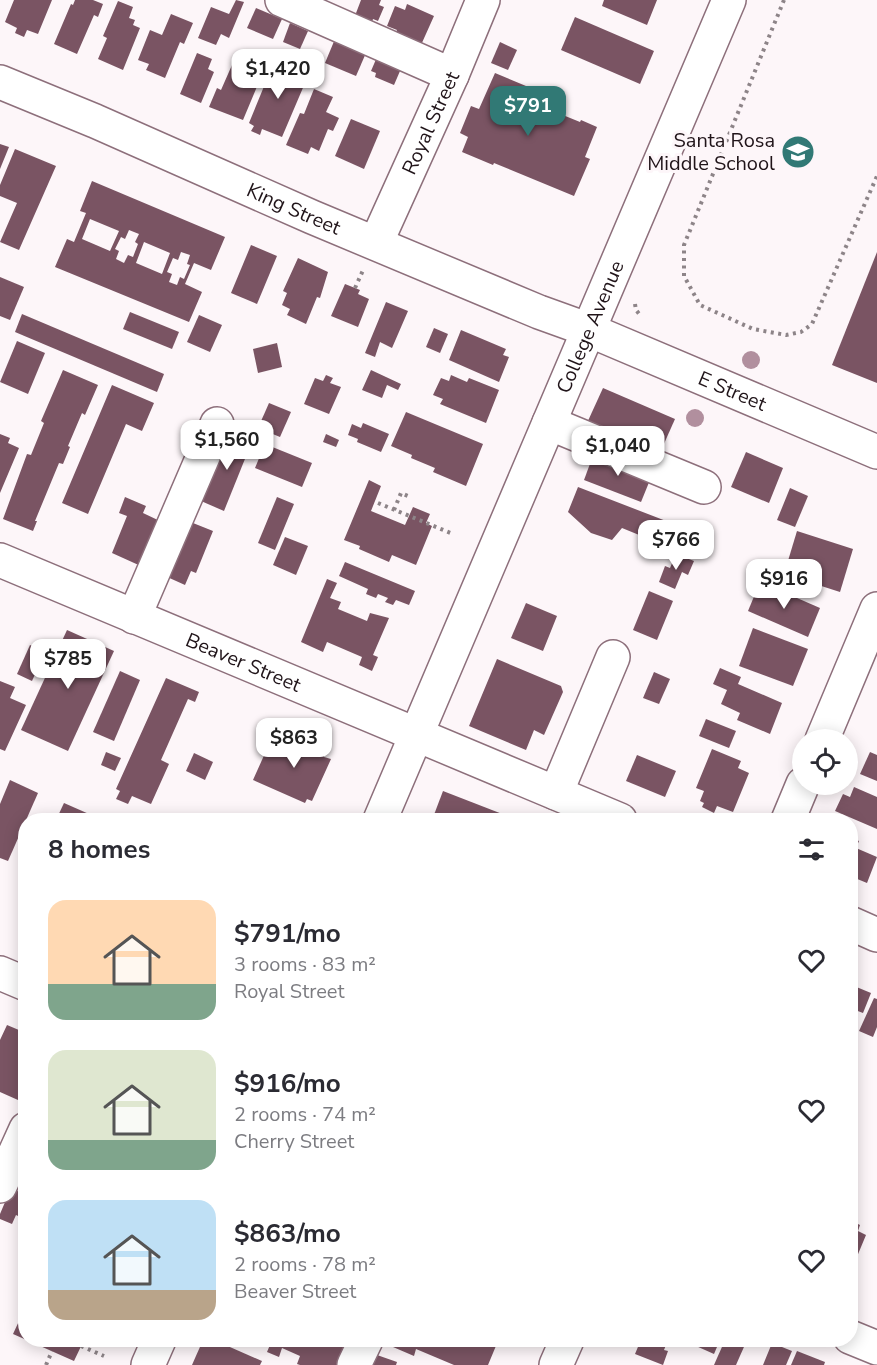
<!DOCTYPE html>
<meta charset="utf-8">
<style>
body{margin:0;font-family:"Nunito Sans",sans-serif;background:#f7f7f7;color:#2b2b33;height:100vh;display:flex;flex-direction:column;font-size:22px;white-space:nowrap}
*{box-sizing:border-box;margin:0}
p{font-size:20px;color:#7c7c81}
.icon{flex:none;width:33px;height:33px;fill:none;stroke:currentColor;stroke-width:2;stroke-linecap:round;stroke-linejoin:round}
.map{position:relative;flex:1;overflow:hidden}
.details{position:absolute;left:18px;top:813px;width:840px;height:534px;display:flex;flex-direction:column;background:#fff;border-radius:24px;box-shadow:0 3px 15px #0003}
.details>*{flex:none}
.tools{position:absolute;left:792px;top:729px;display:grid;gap:12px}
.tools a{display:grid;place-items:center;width:66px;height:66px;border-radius:50%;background:#fff;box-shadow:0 3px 15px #0003;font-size:30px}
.price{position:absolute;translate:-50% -51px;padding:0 14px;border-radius:12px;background:#fff;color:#222;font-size:20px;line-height:39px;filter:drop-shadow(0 2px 3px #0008)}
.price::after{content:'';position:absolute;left:50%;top:36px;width:18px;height:14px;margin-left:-9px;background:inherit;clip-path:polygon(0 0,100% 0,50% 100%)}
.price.on{background:#317975;color:#fff}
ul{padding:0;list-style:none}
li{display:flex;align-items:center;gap:18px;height:150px;padding:0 30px}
li span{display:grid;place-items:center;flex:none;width:168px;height:120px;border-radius:18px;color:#555}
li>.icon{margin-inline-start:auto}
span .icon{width:72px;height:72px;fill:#fffc;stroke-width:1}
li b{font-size:26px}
h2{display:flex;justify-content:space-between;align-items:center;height:72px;padding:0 30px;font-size:26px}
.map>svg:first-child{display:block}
.building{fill:#7a5463;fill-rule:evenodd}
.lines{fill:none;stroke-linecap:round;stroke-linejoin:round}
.minor-casing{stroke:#8d6f7b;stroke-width:36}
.major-casing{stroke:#8d6f7b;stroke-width:36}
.path{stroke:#8d8488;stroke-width:4;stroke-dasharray:3 4.5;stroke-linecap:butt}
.minor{stroke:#fff;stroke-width:33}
.major{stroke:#fff;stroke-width:33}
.tree{fill:#b18f9e}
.labels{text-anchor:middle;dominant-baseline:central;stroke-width:6;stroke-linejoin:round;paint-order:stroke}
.street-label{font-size:20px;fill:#201419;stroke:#fdf6f9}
.poi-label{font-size:20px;fill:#201419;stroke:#fdf6f9;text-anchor:end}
</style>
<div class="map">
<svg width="877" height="1365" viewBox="0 0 877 1365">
<rect width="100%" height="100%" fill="#fdf6f9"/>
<g class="building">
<polygon points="14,0 52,0 38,34 27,30 24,37 15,33 17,28 5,22"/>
<polygon points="75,0 93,0 103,4 98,17 94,15 77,54 54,44 71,4 73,5"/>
<polygon points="236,0 244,2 229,38 221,34 216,45 198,38 211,7 229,14"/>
<polygon points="361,0 381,0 379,5 384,7 378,21 373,19 370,28 353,21"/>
<polygon points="604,0 657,0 647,25 602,6"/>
<polygon points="118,1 133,7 129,18 135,20 133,25 140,28 123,70 98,59 107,38 103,36"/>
<polygon points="407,4 434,16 421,45 395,34 397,30 387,26 395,6 405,10"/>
<polygon points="256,8 282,19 273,39 247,28"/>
<polygon points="171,14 193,23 184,44 180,42 165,78 146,70 149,64 138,60 150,30 162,35"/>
<polygon points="575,17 654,51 640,84 561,50"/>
<polygon points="290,23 308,31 300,49 283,42"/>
<polygon points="335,39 366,53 356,76 325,63"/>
<polygon points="500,42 517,50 508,70 491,63"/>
<polygon points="197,53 212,59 208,69 214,72 201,103 180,94"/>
<polygon points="377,57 403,64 394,85 375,77 376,73 371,71"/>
<polygon points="274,62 308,76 282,137 262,129 260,135 251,131 254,126 249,123"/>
<polygon points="232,65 261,77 243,120 209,107 217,88 221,90"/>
<polygon points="495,73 526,86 521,98 580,122 581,120 597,127 585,157 590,159 574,196 494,163 493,165 462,152 468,137 460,133 471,106 479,109"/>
<polygon points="314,89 333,97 326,112 339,118 333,131 328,129 319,151 311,147 308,154 286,145 300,113 304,114"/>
<polygon points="351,119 380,131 364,169 335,156"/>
<polygon points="0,144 9,147 0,169"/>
<polygon points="15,149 56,166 19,250 0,242 17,203 0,196 0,185"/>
<path d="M 92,181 L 225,237 L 211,270 L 194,263 L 185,284 L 202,292 L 189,322 L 55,267 L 67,239 L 74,242 L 86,213 L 80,211 ZM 90,219 L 119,231 L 110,251 L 82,239 ZM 129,230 L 139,234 L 135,242 L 138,244 L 133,257 L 128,255 L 124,263 L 116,259 L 119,251 L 115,249 L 121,237 L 125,239 ZM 144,242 L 170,253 L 162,274 L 136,263 ZM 181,252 L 190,255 L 187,264 L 190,265 L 184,279 L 180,277 L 177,285 L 169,282 L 172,274 L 167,272 L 173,258 L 178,260 Z"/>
<polygon points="251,245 277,256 257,304 231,293"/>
<polygon points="877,252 877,383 832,365"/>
<polygon points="298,258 328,272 320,298 317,297 306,324 287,315 290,309 282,305 287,293 283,291"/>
<polygon points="0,277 24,287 10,320 0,316"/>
<polygon points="345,284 360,290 358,294 369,299 358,327 331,316"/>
<polygon points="386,302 408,311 392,348 380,342 375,357 365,353"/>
<polygon points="130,312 179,332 172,349 123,329"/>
<polygon points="22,314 164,374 157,392 15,332"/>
<polygon points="199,315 222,325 210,352 187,342"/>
<polygon points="434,328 448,334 440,353 426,347"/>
<polygon points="461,330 506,349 503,355 509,357 499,382 449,360"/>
<polygon points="17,341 45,353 28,394 0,382"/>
<polygon points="277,343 282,367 258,373 253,349"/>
<polygon points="63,370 98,385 85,415 82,413 68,446 70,447 63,464 59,463 35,521 37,521 33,531 3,519 27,454 31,455 44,423 41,421"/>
<polygon points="371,370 401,384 398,390 387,385 382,398 362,390"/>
<polygon points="326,375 333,378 330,383 341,387 329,414 304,404 315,378 323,381"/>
<polygon points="451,375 467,382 469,378 499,390 486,423 440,404 443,399 433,395 441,378 449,381"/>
<polygon points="112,385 154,403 142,431 126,424 88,514 62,503"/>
<polygon points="603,388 675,419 659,455 587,423"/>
<polygon points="269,403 291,412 280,437 258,428"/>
<polygon points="406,412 483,444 466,486 433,472 435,468 411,458 412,455 391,446"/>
<polygon points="363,423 389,434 381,452 357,442 358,439 348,435 352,424 361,428"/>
<polygon points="231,430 253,439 224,511 201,501"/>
<polygon points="0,434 10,438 8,443 19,448 0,493"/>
<polygon points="326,434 339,440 336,447 323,442"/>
<polygon points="265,444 312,463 302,487 255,468"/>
<polygon points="746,452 783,468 769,503 731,487"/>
<polygon points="594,453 652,475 641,502 584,480"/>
<polygon points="369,480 381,486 371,511 405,525 413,507 430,514 426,523 432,526 416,565 392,555 389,562 359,549 360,546 344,540"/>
<polygon points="578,487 679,526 671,548 622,528 612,540 591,533 568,512"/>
<polygon points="790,488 808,496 795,527 777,520"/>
<polygon points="125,497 146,506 143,513 162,522 143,567 112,553 127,516 119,513"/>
<polygon points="277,497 294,504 275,550 258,543"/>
<polygon points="188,521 213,531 196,573 191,571 185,585 165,576"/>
<polygon points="797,531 853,549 840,592 784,574"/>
<polygon points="285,537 308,546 296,575 273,565"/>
<polygon points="676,554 694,561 688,575 682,572 675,589 659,582 665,566 670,568"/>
<polygon points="345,562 415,591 409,605 396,600 393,605 385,602 388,598 378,594 376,598 366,594 368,589 339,576"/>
<polygon points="327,579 337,583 330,598 341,602 338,609 367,621 370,613 389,618 373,655 378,657 372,671 359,665 362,657 327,642 323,652 301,642"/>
<polygon points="760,582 820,608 808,637 748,611"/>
<polygon points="649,591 673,601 657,640 633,630"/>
<polygon points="526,603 557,616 543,651 511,638"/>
<polygon points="753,628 808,649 793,686 739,666"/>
<polygon points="67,630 114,651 68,751 21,730"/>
<polygon points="30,645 45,652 32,681 17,674"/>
<polygon points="497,659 561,686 563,692 544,735 534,730 526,750 469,726"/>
<polygon points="720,668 741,677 738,684 782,703 770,734 737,720 740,713 721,704 727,690 713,684"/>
<polygon points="120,671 140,680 114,741 93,732"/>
<polygon points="654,672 670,679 659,704 643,698"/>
<polygon points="166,678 199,692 195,702 188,699 161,760 169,764 151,804 132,796 128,804 116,799 120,791 116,789"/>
<polygon points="0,681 15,687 10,698 26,705 5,751 0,749"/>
<polygon points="706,719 736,731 729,748 699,736"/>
<polygon points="286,731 308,741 307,744 325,753 324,757 331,759 312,801 307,799 305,803 253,780 266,751 276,755"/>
<polygon points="712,749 741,761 738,768 749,773 733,812 717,806 714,813 702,807 704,803 700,801 704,791 696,788"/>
<polygon points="106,752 121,758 115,771 101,765"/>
<polygon points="870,752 877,755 877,781 860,774"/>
<polygon points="194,753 213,762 205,780 186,771"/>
<polygon points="637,755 676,771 665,797 626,781"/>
<polygon points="10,780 38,793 8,861 0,858 0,804"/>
<polygon points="854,787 877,797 877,829 835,811 843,794 850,797"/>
<polygon points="443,791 518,820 432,820"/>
<polygon points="64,803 89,814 87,820 56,820"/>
<polygon points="850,837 859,841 856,848 877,857 867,883 850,876"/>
<polygon points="854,986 871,993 863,1013 850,1008 850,993"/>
<polygon points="874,998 877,999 877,1027 873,1037 859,1031"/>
<polygon points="7,1025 26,1033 26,1084 18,1100 0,1092 0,1040"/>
<polygon points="11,1188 26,1195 26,1204 20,1217 16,1215 12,1224 0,1219 0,1214"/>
<polygon points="850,1220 860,1225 858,1231 866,1235 851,1271"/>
<polygon points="26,1306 26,1340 84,1340 74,1361 13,1334"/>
<polygon points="203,1340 214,1340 262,1361 260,1365 192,1365"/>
<polygon points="272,1340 342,1340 346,1341 336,1365 300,1365 297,1364 300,1356 282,1348 279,1357 267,1352"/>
<polygon points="380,1340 404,1340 403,1342 414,1346 417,1340 498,1341 488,1365 454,1365 416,1349 414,1356 379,1341"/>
<polygon points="635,1340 668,1340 664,1350 668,1351 663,1365 635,1354 640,1342"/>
<polygon points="699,1340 720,1340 714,1354 696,1346"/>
<polygon points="725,1340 747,1340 736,1365 714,1365"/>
<polygon points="772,1343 792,1351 786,1365 763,1365"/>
<polygon points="797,1351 825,1362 824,1365 791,1365"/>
<polygon points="377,1355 397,1362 396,1365 373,1365"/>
</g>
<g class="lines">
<g class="minor-casing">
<g id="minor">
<polyline points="282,0 452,75"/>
<path id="s1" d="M 0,82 L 95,121 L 312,217 L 539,312 L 589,330 L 877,452"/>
<path id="s2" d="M 376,243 L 452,75 L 483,0"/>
<polyline points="549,423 704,487"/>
<path id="s3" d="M 0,560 L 620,820"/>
<polyline points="134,617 217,424"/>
<polyline points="822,740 877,609"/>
<polyline points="556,793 613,657"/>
<polyline points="788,820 803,784"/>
<polyline points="850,923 877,935"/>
<polyline points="0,973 26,984"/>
<polyline points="0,1186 26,1129"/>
<polyline points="850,1337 877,1348"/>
<polyline points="354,1365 366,1340"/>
<polyline points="556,1365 567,1340"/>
</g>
</g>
<g class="major-casing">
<g id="major">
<path id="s4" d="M 380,820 L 729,0"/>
<polyline points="148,1365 159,1340"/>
</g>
</g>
<g class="path">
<polyline points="784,0 684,245 684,276 700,305 753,329 786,335 801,332 812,324 877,176"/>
<polyline points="355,288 364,268"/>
<polyline points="635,304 636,310 640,315"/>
<polyline points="378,503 453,534"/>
<polyline points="394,510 401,493 408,496"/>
<polyline points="81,1346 104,1356"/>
<polyline points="46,1365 52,1351"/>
</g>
<use href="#minor" class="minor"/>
<use href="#major" class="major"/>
</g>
<g class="tree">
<circle cx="751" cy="360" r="9"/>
<circle cx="695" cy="418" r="9"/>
</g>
<defs>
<g id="school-disc" transform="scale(1.725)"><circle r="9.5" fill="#317975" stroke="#fdf6f9"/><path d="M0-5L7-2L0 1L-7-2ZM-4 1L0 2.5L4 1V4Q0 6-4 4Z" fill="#fff"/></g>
</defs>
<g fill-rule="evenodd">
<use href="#school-disc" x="798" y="152"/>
</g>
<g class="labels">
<g class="street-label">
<text stroke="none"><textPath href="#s2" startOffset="132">Royal Street</textPath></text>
<text stroke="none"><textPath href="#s1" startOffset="320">King Street</textPath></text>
<text stroke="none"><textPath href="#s4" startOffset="536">College Avenue</textPath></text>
<text stroke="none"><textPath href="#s1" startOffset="795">E Street</textPath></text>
<text stroke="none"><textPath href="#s3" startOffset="264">Beaver Street</textPath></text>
</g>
<g class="poi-label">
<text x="775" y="140">Santa Rosa<tspan x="775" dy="23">Middle School</tspan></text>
</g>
</g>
</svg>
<div class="tools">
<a><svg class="icon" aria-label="locate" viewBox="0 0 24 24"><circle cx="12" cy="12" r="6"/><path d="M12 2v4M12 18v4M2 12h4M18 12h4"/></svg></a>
</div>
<b class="price" style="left:278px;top:100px">$1,420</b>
<b class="price on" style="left:528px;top:137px">$791</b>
<b class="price" style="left:227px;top:471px">$1,560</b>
<b class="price" style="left:618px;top:477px">$1,040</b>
<b class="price" style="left:676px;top:571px">$766</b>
<b class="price" style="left:784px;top:610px">$916</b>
<b class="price" style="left:68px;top:690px">$785</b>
<b class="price" style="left:294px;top:769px">$863</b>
<section class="details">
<h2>8 homes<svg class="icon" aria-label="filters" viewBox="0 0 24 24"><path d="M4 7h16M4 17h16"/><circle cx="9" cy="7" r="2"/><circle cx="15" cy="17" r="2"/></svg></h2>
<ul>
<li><span style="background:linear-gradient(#ffd9b3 70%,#7fa58c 0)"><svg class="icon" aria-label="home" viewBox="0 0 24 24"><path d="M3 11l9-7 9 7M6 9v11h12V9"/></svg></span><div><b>$791/mo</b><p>3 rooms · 83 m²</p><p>Royal Street</p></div><svg class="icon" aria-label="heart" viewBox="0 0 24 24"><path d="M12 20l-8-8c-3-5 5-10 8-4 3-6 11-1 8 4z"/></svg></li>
<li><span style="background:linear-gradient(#dfe7d0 75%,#7fa58c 0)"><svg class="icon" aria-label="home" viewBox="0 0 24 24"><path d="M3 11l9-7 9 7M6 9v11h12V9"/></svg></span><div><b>$916/mo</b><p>2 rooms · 74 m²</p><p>Cherry Street</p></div><svg class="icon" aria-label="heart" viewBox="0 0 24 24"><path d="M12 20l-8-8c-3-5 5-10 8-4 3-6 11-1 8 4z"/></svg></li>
<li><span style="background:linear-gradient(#bfe0f5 75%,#b9a48a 0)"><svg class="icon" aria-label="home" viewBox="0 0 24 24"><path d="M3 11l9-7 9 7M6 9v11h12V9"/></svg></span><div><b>$863/mo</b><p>2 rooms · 78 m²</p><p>Beaver Street</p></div><svg class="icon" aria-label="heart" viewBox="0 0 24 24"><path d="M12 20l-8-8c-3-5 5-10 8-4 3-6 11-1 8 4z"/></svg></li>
</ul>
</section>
</div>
